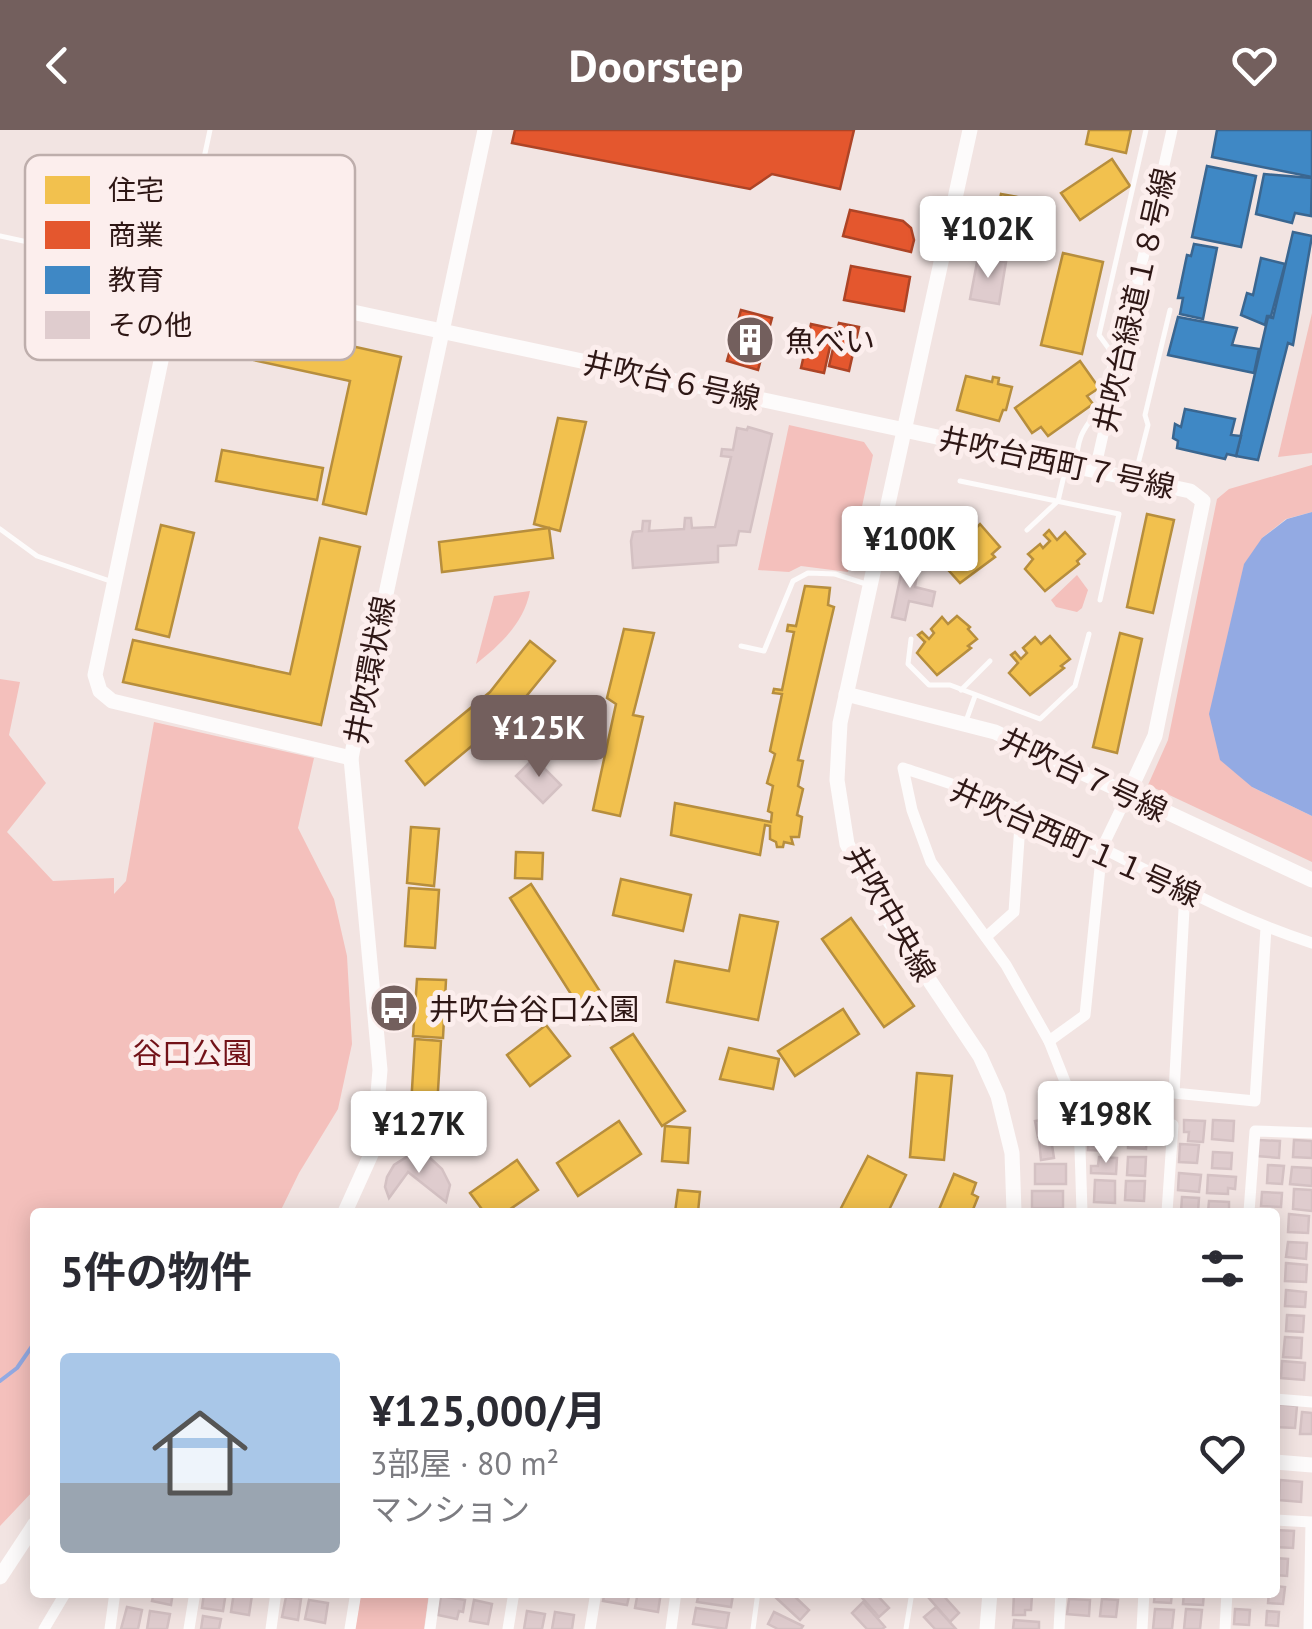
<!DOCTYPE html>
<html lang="ja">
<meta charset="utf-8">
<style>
body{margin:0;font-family:"PT Sans","Noto Sans JP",sans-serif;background:#f7f7f7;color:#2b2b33;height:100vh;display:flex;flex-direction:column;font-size:38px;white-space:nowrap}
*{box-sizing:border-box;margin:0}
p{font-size:32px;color:#7c7c81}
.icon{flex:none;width:55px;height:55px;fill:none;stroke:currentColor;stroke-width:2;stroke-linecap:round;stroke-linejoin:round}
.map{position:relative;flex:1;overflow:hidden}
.panel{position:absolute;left:30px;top:1078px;width:1250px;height:390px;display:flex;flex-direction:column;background:#fff;border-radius:10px;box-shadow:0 5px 25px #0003}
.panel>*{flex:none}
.price{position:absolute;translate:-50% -85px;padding:0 22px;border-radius:10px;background:#fff;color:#222;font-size:32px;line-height:65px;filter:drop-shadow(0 2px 5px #0008)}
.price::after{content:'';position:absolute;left:50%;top:60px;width:30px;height:22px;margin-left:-15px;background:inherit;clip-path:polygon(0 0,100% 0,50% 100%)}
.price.current{background:#735f5d;color:#fff}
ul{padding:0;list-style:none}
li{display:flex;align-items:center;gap:30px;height:250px;padding:0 30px}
li span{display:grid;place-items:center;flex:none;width:280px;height:200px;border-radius:10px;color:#555}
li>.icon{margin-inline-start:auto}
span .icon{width:120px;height:120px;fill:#fffc;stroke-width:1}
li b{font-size:42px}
h2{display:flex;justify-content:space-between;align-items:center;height:120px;padding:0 30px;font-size:42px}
header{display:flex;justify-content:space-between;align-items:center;height:130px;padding:0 30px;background:#735f5d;color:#fff;font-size:45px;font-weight:700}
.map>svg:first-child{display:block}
.green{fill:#f4c0bc}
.water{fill:#93aae3}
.homes{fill:#f2c14e;stroke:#b78e3d;stroke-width:2.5}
.shops{fill:#e4572e;stroke:#ad4426;stroke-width:2.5}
.schools{fill:#3f88c5;stroke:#3a6690;stroke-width:2.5}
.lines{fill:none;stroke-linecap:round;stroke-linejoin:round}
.stream{stroke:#93aae3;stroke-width:4}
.building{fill:#dfccce;stroke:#d4c1c3;stroke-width:2.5}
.lane{stroke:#fdfbfb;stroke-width:5}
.street{stroke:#fdfbfb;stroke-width:11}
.secondary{stroke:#fdfbfb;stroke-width:15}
.labels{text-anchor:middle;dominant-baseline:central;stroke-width:10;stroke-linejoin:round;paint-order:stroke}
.street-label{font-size:30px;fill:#2e1715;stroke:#fceeed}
.poi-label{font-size:30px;fill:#2e1715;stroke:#fceeed;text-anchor:start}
.park-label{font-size:30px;fill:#721218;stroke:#fceeed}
.key{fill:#fceeed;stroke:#beaeac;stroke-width:2.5}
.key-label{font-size:28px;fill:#2e1715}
</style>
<header><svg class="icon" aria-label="back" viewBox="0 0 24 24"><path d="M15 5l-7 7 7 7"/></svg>Doorstep<svg class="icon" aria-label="heart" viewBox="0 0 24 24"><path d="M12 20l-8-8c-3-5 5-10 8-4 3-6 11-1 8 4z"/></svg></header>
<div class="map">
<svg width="1312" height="1499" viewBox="0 0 1312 1499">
<rect width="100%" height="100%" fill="#f2e4e2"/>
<g class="green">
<polygon points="1312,183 1312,323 1278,327"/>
<polygon points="789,295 864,312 873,325 848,442 801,436 789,442 758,440"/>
<polygon points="1312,335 1312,382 1286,389 1262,408 1252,657 1312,686 1312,732 1148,655 1168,610 1217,369 1229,359"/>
<polygon points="1077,445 1088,460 1082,478 1077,482 1056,477 1051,470"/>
<path d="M 530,461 C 524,493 500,515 476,534 L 494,466 Z"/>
<polygon points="0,549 20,552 9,605 46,653 7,702 53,751 114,748 114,764 126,751 154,592 314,628 298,698 334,769 347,826 352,914 338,979 299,1043 280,1082 35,1082 35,1359 0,1396"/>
<polygon points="361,1463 429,1463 424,1499 355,1499"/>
</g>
<polygon class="water" points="1312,382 1312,686 1252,657 1220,630 1209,584 1244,434 1262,408 1287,389"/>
<g class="homes">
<polygon points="1089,0 1131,0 1126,23 1086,14"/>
<polygon points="1112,29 1130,56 1080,90 1061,63"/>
<polygon points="1001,64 1045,72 1036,123 991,115"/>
<polygon points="1063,123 1103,132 1082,224 1041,215"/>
<polygon points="206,184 401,227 366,384 323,374 350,251 198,218"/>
<polygon points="1080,231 1099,258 1087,266 1093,274 1048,306 1041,297 1032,303 1015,278"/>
<polygon points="966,246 992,252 993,247 999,248 998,254 1012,257 1006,280 1003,280 999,291 957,280"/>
<polygon points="558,288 586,292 560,401 534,394"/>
<polygon points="222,320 323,338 317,370 216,351"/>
<polygon points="1147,384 1174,390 1153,483 1127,477"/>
<polygon points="964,393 972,402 980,394 1000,417 992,424 995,427 960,453 941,432 948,422 944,416 955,406 959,411 966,404 960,397"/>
<polygon points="161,395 194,403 169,507 136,499"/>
<polygon points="549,398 553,428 442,442 439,412"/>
<polygon points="1049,400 1057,410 1065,402 1085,424 1077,431 1079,434 1045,461 1025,439 1033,429 1028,424 1040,414 1043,418 1050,411 1044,405"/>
<polygon points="320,408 360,417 321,595 123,552 133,510 290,544"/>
<polygon points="805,456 830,458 828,475 834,477 798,630 803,631 798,656 803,659 797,685 802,687 799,707 791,707 793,714 784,712 783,717 777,717 776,712 770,709 770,696 765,695 760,725 671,705 675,673 771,692 772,683 768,681 773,656 767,653 775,624 770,621 782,564 773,563 774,559 782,560 794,502 787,501 788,495 796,496"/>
<polygon points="957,486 970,497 968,499 977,509 968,516 971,518 937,545 917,523 925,512 918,505 922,502 929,509 934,503 931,499 942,487 948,494"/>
<polygon points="624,499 654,503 633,585 643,587 620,686 593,680 616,574 607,568"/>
<polygon points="1120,503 1142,509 1117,623 1093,617"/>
<polygon points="1050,506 1070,529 1061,536 1064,538 1030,565 1009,543 1018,533 1011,525 1015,522 1021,529 1027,523 1023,518 1035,507 1041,514"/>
<polygon points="530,511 555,531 515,580 425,655 406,631 490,562"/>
<polygon points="411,697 439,699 434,756 407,753"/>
<polygon points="516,722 543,723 542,749 515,748"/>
<polygon points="621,749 691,765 683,801 613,785"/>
<polygon points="531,754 612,880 590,894 510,768"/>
<polygon points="409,758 439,760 435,818 405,816"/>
<polygon points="740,785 778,792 758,890 667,872 675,831 729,841"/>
<polygon points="851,788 914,876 884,897 822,809"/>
<polygon points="417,849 446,850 443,908 413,906"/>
<polygon points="843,879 859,904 795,946 778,921"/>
<polygon points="546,895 570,926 530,956 507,925"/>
<polygon points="633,904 685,981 662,996 611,918"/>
<polygon points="415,909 441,911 437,977 411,976"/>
<polygon points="729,918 779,929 773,959 720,949"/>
<polygon points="917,943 952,946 944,1030 910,1027"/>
<polygon points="619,991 641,1024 578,1066 557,1033"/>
<polygon points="665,996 690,998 688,1033 662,1031"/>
<polygon points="868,1026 906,1045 888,1082 839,1082"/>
<polygon points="517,1030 538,1060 506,1082 484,1082 470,1063"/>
<polygon points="954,1044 976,1053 972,1064 978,1067 972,1082 938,1082"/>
<polygon points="678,1060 700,1062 698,1082 675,1082"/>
</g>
<g class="shops">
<polygon points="515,0 854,0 840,59 772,44 750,59 512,13"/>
<polygon points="850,80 903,91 911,98 914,110 911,122 843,106"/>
<polygon points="851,136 910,147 904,181 844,170"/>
<polygon points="741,180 772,188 758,240 727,231"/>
<polygon points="839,193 859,197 849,241 829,236"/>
<polygon points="811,194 834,199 824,243 801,238"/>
</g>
<g class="schools">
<polygon points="1217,0 1312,0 1312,47 1212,27"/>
<polygon points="1207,36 1256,46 1241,117 1192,107"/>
<polygon points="1264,44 1312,48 1311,86 1295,83 1292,93 1256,84"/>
<polygon points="1293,102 1312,106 1293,215 1288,213 1258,330 1236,326 1268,187 1273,188"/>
<polygon points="1194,114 1217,118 1203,189 1180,184 1183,168 1178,168 1187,125 1191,126"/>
<polygon points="1261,128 1285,134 1271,186 1267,186 1265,195 1241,185 1247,163 1253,165"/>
<polygon points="1178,187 1237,198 1232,215 1259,219 1254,243 1168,225"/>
<polygon points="1185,279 1235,289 1231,305 1241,306 1236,326 1227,324 1225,329 1177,318 1178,311 1173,308 1175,294 1181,297"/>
</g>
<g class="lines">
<polyline class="stream" points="0,1251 17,1238 35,1212"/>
</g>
<g class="building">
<polygon points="978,127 1006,132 999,174 970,169"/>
<polygon points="748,297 772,304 750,402 739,401 736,415 718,416 718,432 633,438 631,411 633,402 642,401 643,391 650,391 649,401 684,399 685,388 691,388 692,398 715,397 731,327 721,326 722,319 733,320 737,298 747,300"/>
<polygon points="904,430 919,433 915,457 935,462 932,476 909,471 905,490 892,487"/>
<polygon points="534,628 561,655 543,673 516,646"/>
<polygon points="1053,988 1056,1004 1038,1007 1035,991"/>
<polygon points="1184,990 1205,991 1203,1012 1188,1011 1189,1002 1184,1002"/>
<polygon points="1213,990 1234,991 1233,1011 1212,1009"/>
<polygon points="1089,992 1112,993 1111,1021 1088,1020"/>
<polygon points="1128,1000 1147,1001 1146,1019 1128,1018"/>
<polygon points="1058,1008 1059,1014 1052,1015 1054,1028 1041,1030 1039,1010"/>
<polygon points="1258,1010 1280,1011 1279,1028 1257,1026"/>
<polygon points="1294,1010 1312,1011 1312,1028 1293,1027"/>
<polygon points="1180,1014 1199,1015 1197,1033 1179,1032"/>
<polygon points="1213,1022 1232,1023 1231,1039 1212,1038"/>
<polygon points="408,1026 430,1028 442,1039 450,1055 446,1072 408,1042 389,1068 385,1057 387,1047 394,1035"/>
<polygon points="1099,1027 1117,1028 1116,1044 1091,1043 1091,1036 1098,1036"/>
<polygon points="1128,1027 1146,1027 1145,1046 1127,1045"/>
<rect x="1035" y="1034" width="31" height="20"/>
<polygon points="1268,1035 1284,1036 1282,1054 1267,1053"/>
<polygon points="1292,1037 1312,1038 1312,1056 1290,1054"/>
<polygon points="1179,1043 1201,1045 1199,1062 1178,1060"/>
<polygon points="1208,1045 1236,1047 1235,1059 1228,1058 1228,1064 1207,1063"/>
<polygon points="1095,1050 1115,1051 1115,1073 1094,1072"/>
<polygon points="1126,1051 1145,1051 1144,1071 1125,1070"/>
<polygon points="1294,1059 1312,1060 1312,1081 1293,1079"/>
<rect x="1032" y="1061" width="31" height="17"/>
<polygon points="1262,1062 1282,1063 1281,1077 1261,1076"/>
<polygon points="1182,1067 1199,1068 1198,1082 1181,1082"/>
<polygon points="1209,1071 1229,1072 1229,1082 1208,1082"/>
<polygon points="1289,1084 1309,1086 1308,1103 1288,1102"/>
<polygon points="1288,1112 1307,1113 1306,1129 1286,1127"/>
<polygon points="1286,1133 1307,1135 1306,1152 1285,1151"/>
<polygon points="1286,1160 1306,1162 1305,1177 1285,1176"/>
<polygon points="1287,1185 1304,1186 1303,1202 1286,1201"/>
<polygon points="1285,1207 1302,1208 1301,1228 1283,1227"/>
<polygon points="1282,1231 1305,1233 1304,1250 1281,1248"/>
<polygon points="1275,1274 1297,1276 1295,1298 1275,1297"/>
<polygon points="1302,1282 1312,1283 1312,1304 1300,1304"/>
<polygon points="1280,1350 1302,1352 1301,1372 1279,1370"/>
<polygon points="1275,1400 1294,1401 1293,1418 1275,1417"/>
<polygon points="1275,1428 1288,1429 1287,1446 1275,1445"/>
<polygon points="1275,1456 1285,1457 1283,1474 1268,1473 1269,1462 1275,1462"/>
<polygon points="154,1462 173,1462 171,1475 152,1471"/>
<polygon points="212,1462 226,1462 223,1481 202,1478 204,1463"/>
<polygon points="234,1462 252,1465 249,1485 231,1482"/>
<polygon points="605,1462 630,1462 627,1475 603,1471"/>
<polygon points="638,1462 661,1462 658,1482 635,1478"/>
<polygon points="699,1462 733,1465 731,1477 697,1472"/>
<polygon points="778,1462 790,1462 809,1480 800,1490 774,1466"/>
<polygon points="857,1462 874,1462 889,1478 879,1487"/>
<polygon points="933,1462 940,1462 959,1483 950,1492 928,1467"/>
<polygon points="1155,1462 1172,1462 1171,1473 1154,1472"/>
<polygon points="1184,1462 1204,1462 1203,1475 1183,1474"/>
<polygon points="1014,1463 1032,1465 1031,1480 1025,1480 1025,1485 1013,1485"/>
<polygon points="441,1466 465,1470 463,1482 459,1481 457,1489 438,1485"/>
<polygon points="286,1467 301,1469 298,1490 282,1487"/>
<polygon points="1069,1469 1090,1470 1089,1486 1067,1484"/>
<polygon points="1102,1469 1118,1470 1116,1487 1100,1486"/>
<polygon points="309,1470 328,1473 325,1493 305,1489"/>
<polygon points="474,1470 492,1474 488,1494 470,1491"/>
<polygon points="863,1472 885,1497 882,1499 867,1499 852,1483"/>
<polygon points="127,1477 142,1480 138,1499 121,1499"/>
<polygon points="936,1477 956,1499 935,1499 924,1487"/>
<polygon points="696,1478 729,1483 726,1499 693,1494"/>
<polygon points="1155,1479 1174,1480 1172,1499 1153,1499"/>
<polygon points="1186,1479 1202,1480 1200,1499 1184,1499"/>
<polygon points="1235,1479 1250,1480 1249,1495 1234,1494"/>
<polygon points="150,1481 170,1484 167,1499 147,1499"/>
<polygon points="527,1481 545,1484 542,1499 524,1499"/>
<polygon points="1267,1481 1279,1482 1278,1496 1266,1495"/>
<polygon points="555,1482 574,1485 572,1499 552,1499"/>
<polygon points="774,1482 803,1496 801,1499 778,1499 768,1494"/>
<polygon points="203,1486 221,1489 219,1499 201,1499"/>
<polygon points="1014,1490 1039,1492 1039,1499 1013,1499"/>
</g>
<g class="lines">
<g class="lane">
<polyline points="0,106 179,145 210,0"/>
<path d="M 1076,333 C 1079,296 1087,301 1101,272 C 1107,257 1109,239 1112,223 L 1099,205 L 1146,0"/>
<polyline points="1135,346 1148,295 1145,285 1170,180"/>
<polyline points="960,351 1119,384 1100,470"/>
<polyline points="0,399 37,426 110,451"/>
<polyline points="1027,400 1058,371 1066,337"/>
<polyline points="911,509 908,534 929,555 950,555 1040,589 1075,556 1089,504"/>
<polyline points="741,516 764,521 793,451 808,443 835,444 866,454"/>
<polyline points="961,560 990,531"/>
<polyline points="966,591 975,566"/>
<polyline points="753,1499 758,1462"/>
<polyline points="906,1499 912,1462"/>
</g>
<g class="street">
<polyline points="1095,340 1172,0"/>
<polyline points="1185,761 1174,963 1255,971 1266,798"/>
<polyline points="986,807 1014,782 1021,680"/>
<polyline points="1049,911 1085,885 1102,718 1128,664"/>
<polyline points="1079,987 1173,995 1167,1082"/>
<path d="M 1082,1082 L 1079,987 L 1049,911 L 1006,835 L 931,732 L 912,680 L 903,638 C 943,651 982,663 1019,679 C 1118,721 1209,780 1312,813"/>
<polyline points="1249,1082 1255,1001 1312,1003"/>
<polyline points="1275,1269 1312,1272"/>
<polyline points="1275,1390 1311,1392 1309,1499"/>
<polyline points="44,1499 66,1462"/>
<polyline points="110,1499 115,1462"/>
<polyline points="189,1499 195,1462"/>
<polyline points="271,1499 276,1462"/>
<polyline points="350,1499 356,1462"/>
<polyline points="430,1499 435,1462"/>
<polyline points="508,1499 514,1462"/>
<polyline points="590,1499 596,1462"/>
<polyline points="671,1499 676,1462"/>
<polyline points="1059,1499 1061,1462"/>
<polyline points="1142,1499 1144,1462"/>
<polyline points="1225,1499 1227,1462"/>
</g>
<g class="secondary">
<polyline points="970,0 840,593 837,650 847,714 879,775 980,926 998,966 1012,1023 1014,1082"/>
<polyline points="846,564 995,602 1312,750"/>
<polyline points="351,628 112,571 100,561 95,545 179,145 1190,361 1203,371 1155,606 1128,664"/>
<polyline points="345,1082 373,1020 380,940 351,628 485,0"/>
<polyline points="1275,1332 1312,1335"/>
<polyline points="0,1447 35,1394"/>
<polyline points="987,1499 990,1462"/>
</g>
</g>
<defs>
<g id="building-disc" transform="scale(2.5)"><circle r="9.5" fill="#735f5d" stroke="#fceeed"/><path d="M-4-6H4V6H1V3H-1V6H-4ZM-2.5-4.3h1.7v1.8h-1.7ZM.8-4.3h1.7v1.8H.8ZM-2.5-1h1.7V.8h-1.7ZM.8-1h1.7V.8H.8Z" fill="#fff"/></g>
<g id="bus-disc" transform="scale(2.5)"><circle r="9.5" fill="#735f5d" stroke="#fceeed"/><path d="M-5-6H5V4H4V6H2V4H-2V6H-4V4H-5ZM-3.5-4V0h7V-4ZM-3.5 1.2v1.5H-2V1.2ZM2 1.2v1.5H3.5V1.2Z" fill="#fff"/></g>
</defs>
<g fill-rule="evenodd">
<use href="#building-disc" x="750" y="210"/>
<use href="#bus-disc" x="394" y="878"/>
</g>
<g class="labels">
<g class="street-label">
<text transform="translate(1134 170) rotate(-77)">井吹台緑道１８号線</text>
<text transform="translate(672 250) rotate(12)">井吹台６号線</text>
<text transform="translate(1057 332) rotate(12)">井吹台西町７号線</text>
<text transform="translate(369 540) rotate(-79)">井吹環状線</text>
<text transform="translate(1084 644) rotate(25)">井吹台７号線</text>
<text transform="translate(1076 712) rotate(24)">井吹台西町１１号線</text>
<text transform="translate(891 783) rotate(60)">井吹中央線</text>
</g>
<g class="poi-label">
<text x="785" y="210">魚べい</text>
<text x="429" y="878">井吹台谷口公園</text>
</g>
<g class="park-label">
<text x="192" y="922">谷口公園</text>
</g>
</g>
<rect x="25" y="25" width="330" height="205" rx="15" class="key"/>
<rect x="45" y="46" width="45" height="28" fill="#f2c14e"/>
<rect x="45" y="91" width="45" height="28" fill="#e4572e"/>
<rect x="45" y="136" width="45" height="28" fill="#3f88c5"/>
<rect x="45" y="181" width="45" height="28" fill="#dfccce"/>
<g class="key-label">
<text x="108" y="70">住宅</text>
<text x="108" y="115">商業</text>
<text x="108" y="160">教育</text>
<text x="108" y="205">その他</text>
</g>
</svg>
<b class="price" style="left:988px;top:151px">¥102K</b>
<b class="price" style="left:910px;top:461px">¥100K</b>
<b class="price current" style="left:539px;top:650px">¥125K</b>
<b class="price" style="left:1106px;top:1036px">¥198K</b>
<b class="price" style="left:419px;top:1046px">¥127K</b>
<section class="panel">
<h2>5件の物件<svg class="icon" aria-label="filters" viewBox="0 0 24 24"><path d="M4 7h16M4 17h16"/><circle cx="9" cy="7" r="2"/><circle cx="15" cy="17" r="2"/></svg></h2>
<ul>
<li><span style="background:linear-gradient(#a9c7e8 65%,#9aa5b1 0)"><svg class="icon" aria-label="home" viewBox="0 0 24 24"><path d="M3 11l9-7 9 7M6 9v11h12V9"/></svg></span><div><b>¥125,000/月</b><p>3部屋 · 80 m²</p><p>マンション</p></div><svg class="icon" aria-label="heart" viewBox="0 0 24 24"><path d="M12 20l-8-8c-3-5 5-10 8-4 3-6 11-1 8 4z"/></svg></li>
</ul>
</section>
</div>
